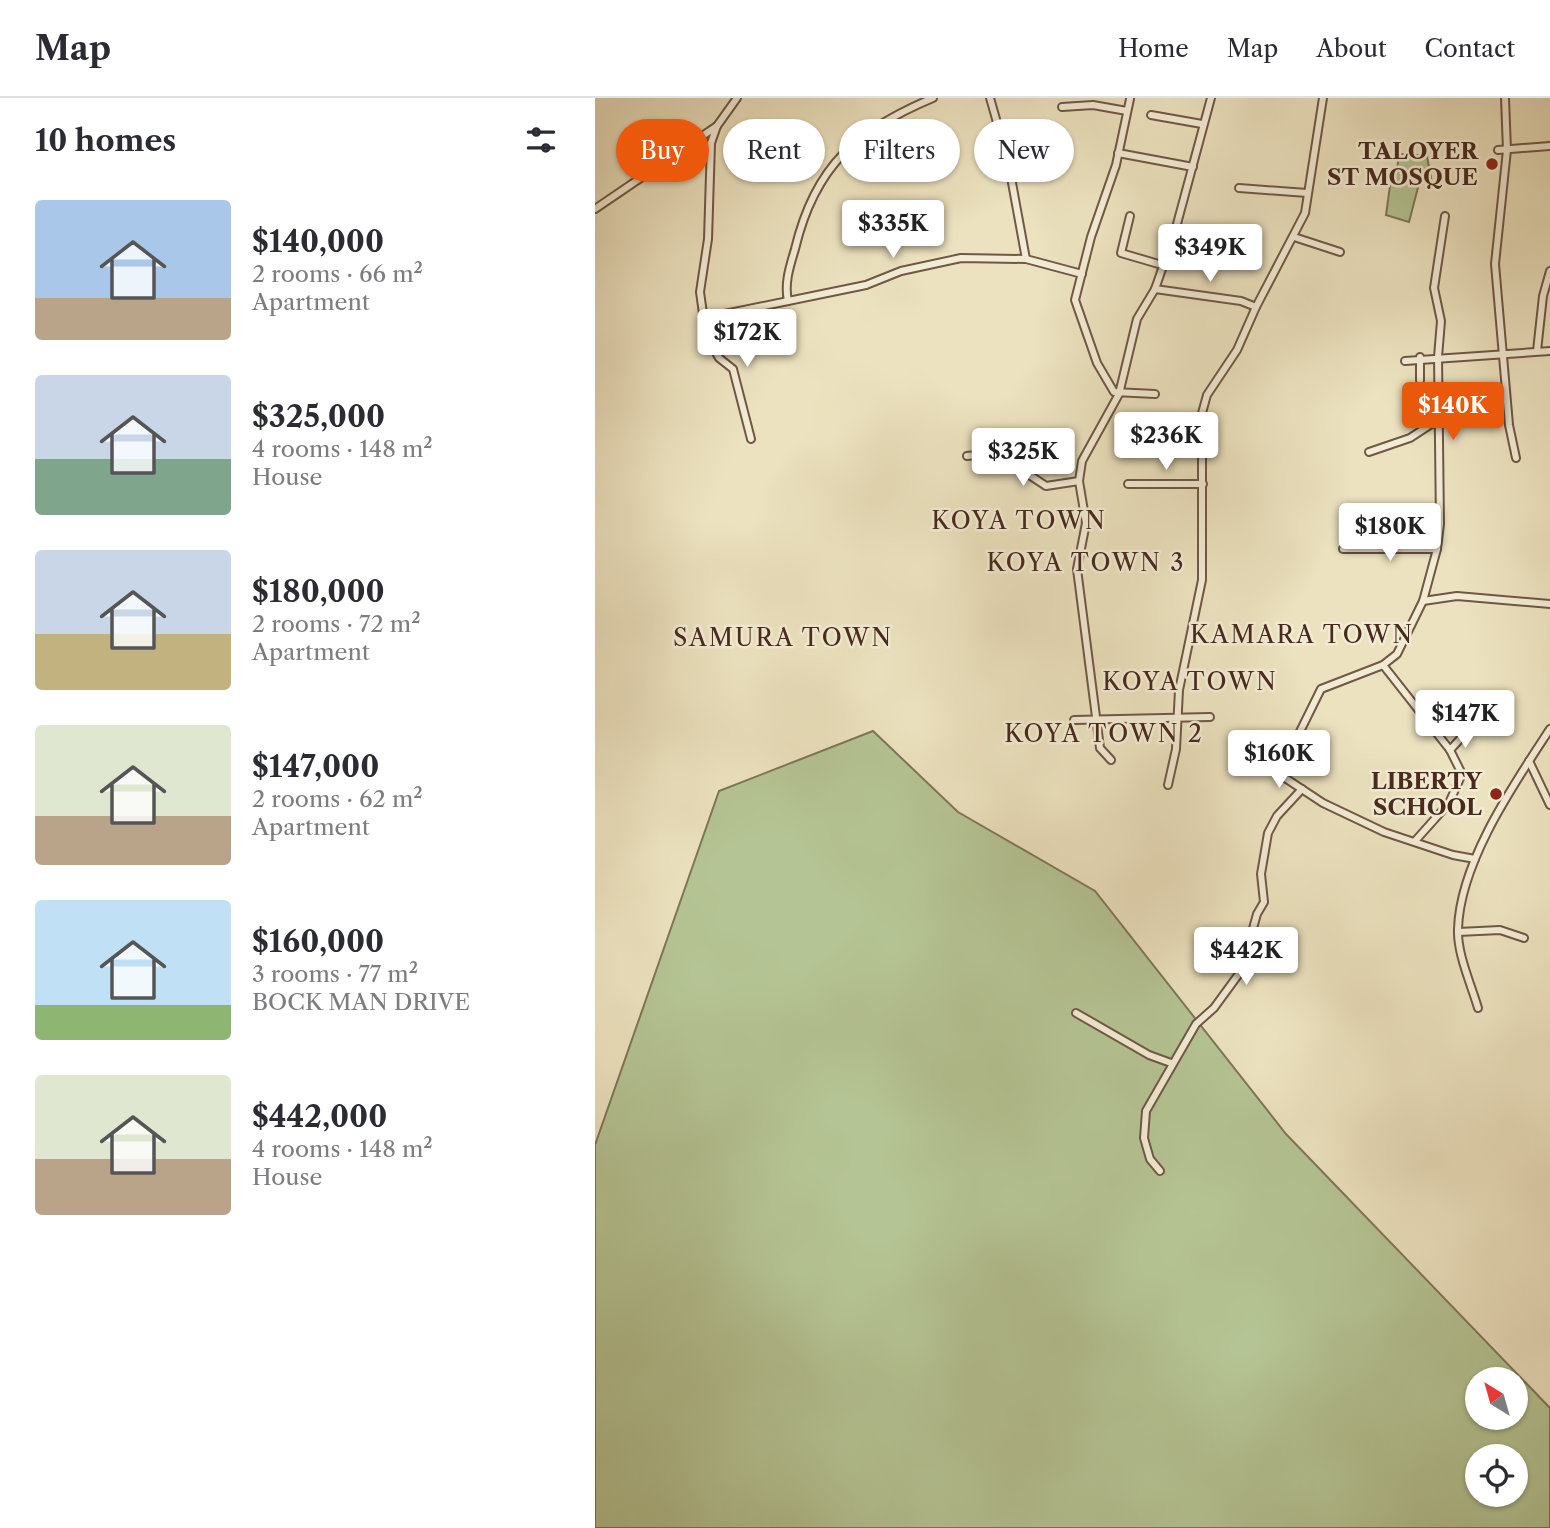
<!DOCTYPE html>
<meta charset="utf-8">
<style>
body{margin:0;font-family:"Libre Caslon Text",serif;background:#f7f7f7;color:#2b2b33;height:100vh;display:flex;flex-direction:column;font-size:26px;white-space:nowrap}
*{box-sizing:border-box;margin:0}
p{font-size:23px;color:#7c7c81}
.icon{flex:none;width:38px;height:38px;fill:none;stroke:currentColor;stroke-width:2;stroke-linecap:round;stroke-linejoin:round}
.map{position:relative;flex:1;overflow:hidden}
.drawer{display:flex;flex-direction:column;background:#fff;width:595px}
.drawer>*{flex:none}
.guide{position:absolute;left:21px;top:21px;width:665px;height:63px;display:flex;gap:14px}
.needle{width:46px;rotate:323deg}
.fabs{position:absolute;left:870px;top:1269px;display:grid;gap:14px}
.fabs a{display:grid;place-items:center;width:63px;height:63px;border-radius:50%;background:#fff;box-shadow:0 2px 5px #0004;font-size:35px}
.price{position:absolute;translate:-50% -60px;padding:0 16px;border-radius:7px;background:#fff;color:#222;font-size:23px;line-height:46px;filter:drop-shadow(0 2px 4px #0008)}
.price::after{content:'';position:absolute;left:50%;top:42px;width:21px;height:16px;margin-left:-10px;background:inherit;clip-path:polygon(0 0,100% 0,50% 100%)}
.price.selected{background:#ea580c;color:#fff}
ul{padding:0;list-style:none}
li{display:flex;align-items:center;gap:21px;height:175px;padding:0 35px}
li span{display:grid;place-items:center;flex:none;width:196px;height:140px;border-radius:7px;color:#555}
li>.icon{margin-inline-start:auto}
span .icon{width:84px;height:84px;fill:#fffc;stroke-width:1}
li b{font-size:30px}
h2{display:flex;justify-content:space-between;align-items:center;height:84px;padding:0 35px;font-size:30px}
.chip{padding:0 24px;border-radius:32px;background:#fff;box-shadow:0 2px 5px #0004;font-size:24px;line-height:63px}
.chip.selected{background:#ea580c;color:#fff}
header{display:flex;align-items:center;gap:42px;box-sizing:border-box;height:98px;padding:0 35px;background:#fff;border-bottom:2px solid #e1e1e2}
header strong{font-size:33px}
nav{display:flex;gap:38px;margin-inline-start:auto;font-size:24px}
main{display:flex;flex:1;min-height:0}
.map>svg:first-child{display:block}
.green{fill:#b5c494;stroke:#7e7658;stroke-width:2;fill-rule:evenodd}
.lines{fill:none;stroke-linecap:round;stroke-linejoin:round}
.street-casing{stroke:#715745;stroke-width:10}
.street{stroke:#f3ecd5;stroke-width:6}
.poi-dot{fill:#8f2418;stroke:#f3ecd5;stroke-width:2.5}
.labels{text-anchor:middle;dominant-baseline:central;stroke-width:5;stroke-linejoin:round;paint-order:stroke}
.poi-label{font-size:23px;font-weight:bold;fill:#48291c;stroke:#f3ecd5;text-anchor:end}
.neighbourhood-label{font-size:24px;letter-spacing:2px;fill:#48291c;stroke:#f3ecd5}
</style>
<header>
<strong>Map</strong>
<nav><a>Home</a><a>Map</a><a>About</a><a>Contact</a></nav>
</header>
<main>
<section class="drawer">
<h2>10 homes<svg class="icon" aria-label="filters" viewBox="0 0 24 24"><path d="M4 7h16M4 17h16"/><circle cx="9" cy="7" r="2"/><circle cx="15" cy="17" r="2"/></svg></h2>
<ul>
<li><span style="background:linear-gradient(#a9c7e8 70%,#b9a48a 0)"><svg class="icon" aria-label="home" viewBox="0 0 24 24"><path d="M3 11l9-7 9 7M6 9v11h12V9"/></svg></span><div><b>$140,000</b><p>2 rooms · 66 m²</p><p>Apartment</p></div></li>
<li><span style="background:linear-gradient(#c9d6e8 60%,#7fa58c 0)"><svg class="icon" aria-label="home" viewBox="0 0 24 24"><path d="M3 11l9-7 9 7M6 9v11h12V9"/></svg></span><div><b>$325,000</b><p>4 rooms · 148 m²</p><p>House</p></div></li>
<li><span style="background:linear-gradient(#c9d6e8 60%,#c2b280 0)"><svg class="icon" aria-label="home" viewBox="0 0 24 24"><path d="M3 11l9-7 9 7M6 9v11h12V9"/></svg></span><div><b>$180,000</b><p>2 rooms · 72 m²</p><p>Apartment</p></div></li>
<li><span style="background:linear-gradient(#dfe7d0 65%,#b9a48a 0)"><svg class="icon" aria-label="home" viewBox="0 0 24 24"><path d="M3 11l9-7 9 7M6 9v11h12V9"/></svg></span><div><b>$147,000</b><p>2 rooms · 62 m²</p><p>Apartment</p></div></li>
<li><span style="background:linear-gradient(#bfe0f5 75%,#8fb573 0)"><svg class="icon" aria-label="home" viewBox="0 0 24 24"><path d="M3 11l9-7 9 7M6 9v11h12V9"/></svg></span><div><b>$160,000</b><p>3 rooms · 77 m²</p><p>BOCK MAN DRIVE</p></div></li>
<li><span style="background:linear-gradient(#dfe7d0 60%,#b9a48a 0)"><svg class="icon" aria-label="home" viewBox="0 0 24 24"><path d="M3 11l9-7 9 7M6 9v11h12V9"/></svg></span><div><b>$442,000</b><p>4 rooms · 148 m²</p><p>House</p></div></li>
</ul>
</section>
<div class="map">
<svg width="955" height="1430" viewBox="0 0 955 1430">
<rect width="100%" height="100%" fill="#ece2bf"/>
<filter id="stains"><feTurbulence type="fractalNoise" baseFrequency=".00286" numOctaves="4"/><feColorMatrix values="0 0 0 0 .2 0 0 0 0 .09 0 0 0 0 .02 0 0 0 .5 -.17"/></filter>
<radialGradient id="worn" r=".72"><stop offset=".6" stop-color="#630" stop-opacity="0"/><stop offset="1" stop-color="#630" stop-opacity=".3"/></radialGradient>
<g class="green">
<polygon points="804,56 832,58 836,80 826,78 814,124 791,117 797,73 802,72"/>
<path d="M 278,633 L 363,714 L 500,793 L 691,1036 L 955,1310 L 955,1430 L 0,1430 L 0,1047 L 124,693 ZM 882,1281 L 920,1281 L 920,1320 L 882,1320 ZM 882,1358 L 920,1358 L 920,1396 L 882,1396 Z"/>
</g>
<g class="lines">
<g class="street-casing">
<g id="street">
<polyline points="142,0 122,28 116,45 113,141 105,194 111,237 124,260 138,271 156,341"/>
<polyline points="395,0 413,63 431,161"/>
<polyline points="910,0 912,52 900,166 914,327 921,360"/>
<polyline points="535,1 521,67 496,139 480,202 502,265 519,294 560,296"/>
<polyline points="467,9 498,7 532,13"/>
<polyline points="556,17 607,26"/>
<polyline points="903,52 955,48"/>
<polyline points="523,55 598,69"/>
<polyline points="644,90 712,95"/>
<polyline points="0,111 122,28"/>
<polyline points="535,118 526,155 567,167"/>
<polyline points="850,118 839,190 846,223 843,259 845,426 842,451 828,503 802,556 788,567 726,591 684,676 728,705 789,734 858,757 880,761"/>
<polyline points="699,139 745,154"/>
<polyline points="560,191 646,203 661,209"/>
<path d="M 193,203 C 189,185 195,168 200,151 C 220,67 262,32 338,0"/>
<polyline points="110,220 271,187 306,173 366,160 431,161 487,176"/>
<polyline points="942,253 948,198 955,173"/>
<polyline points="825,259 825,282"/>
<polyline points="810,263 955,253"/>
<polyline points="774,354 815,340 844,321"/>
<polyline points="372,358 401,355 451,388 484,383"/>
<polyline points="533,386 608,386"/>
<polyline points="748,451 842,451"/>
<polyline points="828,503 862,498 955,506"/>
<polyline points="788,567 855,652 867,676 854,705 821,742"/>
<polyline points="479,622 615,619"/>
<polyline points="855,652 878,627 904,606"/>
<polyline points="516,662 505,650 482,471 491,425 484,383 487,363 524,296 542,221 560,191 579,137 616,0"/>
<polyline points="934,663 955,707"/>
<polyline points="573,687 581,651 584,592 607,482 607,315 612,297 642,252 661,209 710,115 728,0"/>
<polyline points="863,834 905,832 929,840"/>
<path d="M 883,910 C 876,886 862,856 863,831 C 865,764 919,686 955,631"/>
<polyline points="481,915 554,957 576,965"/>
<polyline points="565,1073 555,1061 549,1040 551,1013 601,926 619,910 646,873 662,816 669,804 666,776 673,735 682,718 707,691"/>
</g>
</g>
<use href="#street" class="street"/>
</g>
<g class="poi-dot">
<circle cx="897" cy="66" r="7"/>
<circle cx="901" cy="696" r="7"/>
</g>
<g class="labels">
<g class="poi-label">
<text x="883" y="53">TALOYER<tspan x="883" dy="26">ST MOSQUE</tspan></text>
<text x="887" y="683">LIBERTY<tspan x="887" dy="26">SCHOOL</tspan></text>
</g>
<g class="neighbourhood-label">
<text x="424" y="422">KOYA TOWN</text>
<text x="491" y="464">KOYA TOWN 3</text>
<text x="707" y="536">KAMARA TOWN</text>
<text x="188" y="539">SAMURA TOWN</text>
<text x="595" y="583">KOYA TOWN</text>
<text x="509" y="635">KOYA TOWN 2</text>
</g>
</g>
<rect width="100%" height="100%" filter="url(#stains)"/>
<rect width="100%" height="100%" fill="url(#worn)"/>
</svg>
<div class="fabs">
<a><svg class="needle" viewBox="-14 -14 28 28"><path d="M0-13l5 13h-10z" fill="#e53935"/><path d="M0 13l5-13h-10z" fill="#7c7c81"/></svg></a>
<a><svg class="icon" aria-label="locate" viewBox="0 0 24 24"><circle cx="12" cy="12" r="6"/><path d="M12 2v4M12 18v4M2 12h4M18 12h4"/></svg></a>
</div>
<b class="price" style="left:298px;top:162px">$335K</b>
<b class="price" style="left:615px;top:186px">$349K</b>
<b class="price" style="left:152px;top:271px">$172K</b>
<b class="price selected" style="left:858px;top:344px">$140K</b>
<b class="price" style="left:571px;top:374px">$236K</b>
<b class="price" style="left:428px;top:390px">$325K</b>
<b class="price" style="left:795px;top:465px">$180K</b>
<b class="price" style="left:870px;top:652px">$147K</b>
<b class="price" style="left:684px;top:692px">$160K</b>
<b class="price" style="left:651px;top:889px">$442K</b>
<div class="guide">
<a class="chip selected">Buy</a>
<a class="chip">Rent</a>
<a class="chip">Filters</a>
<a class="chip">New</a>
</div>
</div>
</main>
